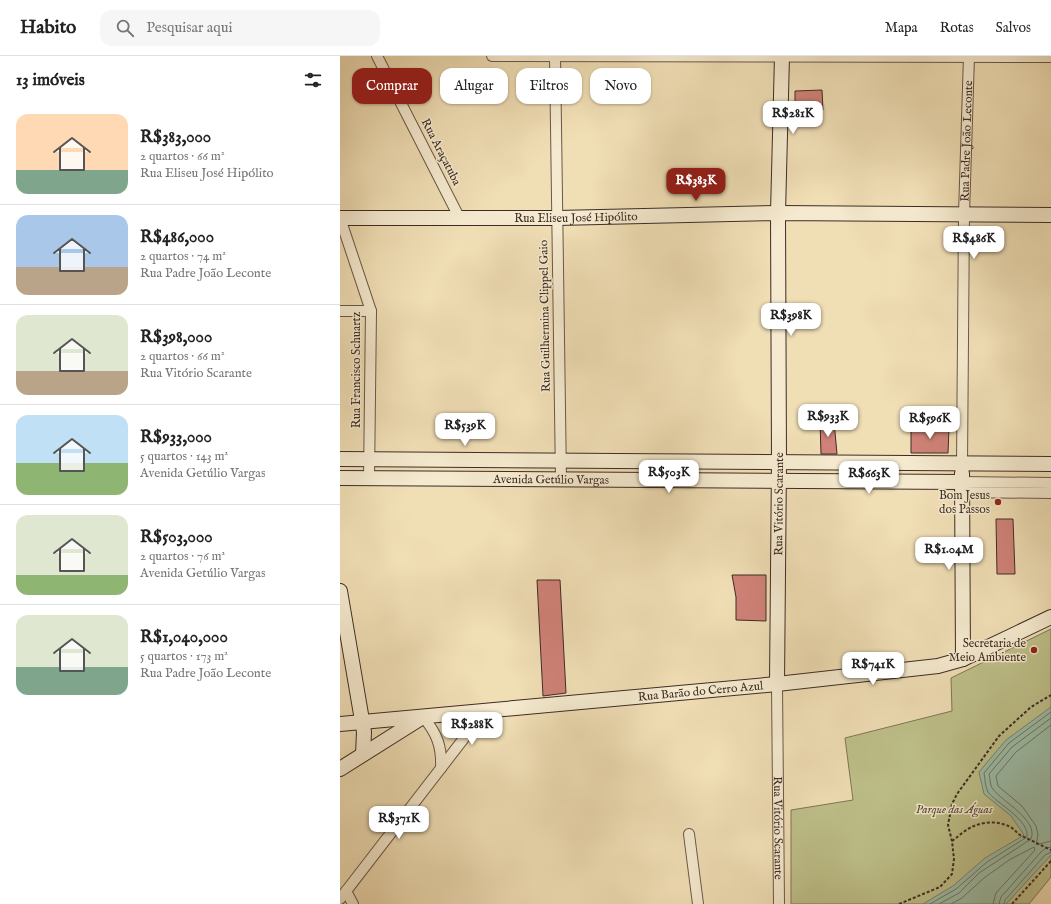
<!DOCTYPE html>
<html lang="pt">
<meta charset="utf-8">
<style>
body{margin:0;font-family:"IM FELL English",serif;background:#f6f6f6;color:#222;height:100vh;display:flex;flex-direction:column;font-size:15px;white-space:nowrap}
*{box-sizing:border-box;margin:0}
p{font-size:13px;color:#767676}
.icon{flex:none;width:22px;height:22px;fill:none;stroke:currentColor;stroke-width:2;stroke-linecap:round;stroke-linejoin:round}
.map{position:relative;flex:1;overflow:hidden}
.side{display:flex;flex-direction:column;background:#fff;width:340px}
.side>*{flex:none}
.hud{position:absolute;left:12px;top:12px;width:380px;height:36px;display:flex;gap:8px}
.price{position:absolute;translate:-50% -34px;padding:0 9px;border-radius:8px;background:#fff;color:#222;font-size:13px;line-height:26px;filter:drop-shadow(0 1px 2px #0008)}
.price::after{content:'';position:absolute;left:50%;top:24px;width:12px;height:9px;margin-left:-6px;background:inherit;clip-path:polygon(0 0,100% 0,50% 100%)}
.price.on{background:#8f2418;color:#fff}
ul{padding:0;list-style:none}
li{display:flex;align-items:center;gap:12px;height:100px;padding:0 16px}
li+li{border-top:1px solid #e0e0e0}
li span{display:grid;place-items:center;flex:none;width:112px;height:80px;border-radius:12px;color:#555}
li>.icon{margin-inline-start:auto}
span .icon{width:48px;height:48px;fill:#fffc;stroke-width:1}
li b{font-size:17px}
h2{display:flex;justify-content:space-between;align-items:center;height:48px;padding:0 16px;font-size:17px}
.tag{padding:0 14px;border-radius:12px;background:#fff;box-shadow:0 1px 3px #0004;font-size:14px;line-height:36px}
.tag.on{background:#8f2418;color:#fff}
header{display:flex;align-items:center;gap:24px;box-sizing:border-box;height:56px;padding:0 20px;background:#fff;border-bottom:1px solid #e0e0e0}
header strong{font-size:19px}
nav{display:flex;gap:22px;margin-inline-start:auto;font-size:14px}
.search{width:280px;height:36px;background:#f6f6f6;display:flex;align-items:center;gap:10px;box-sizing:border-box;padding:0 14px;border-radius:12px;color:#767676;font-size:15px}
main{display:flex;flex:1;min-height:0}
.map>svg:first-child{display:block}
.green{fill:#bec08a;stroke:#7e7658}
.water{fill:#9cbda7;stroke:#768373}
.lines{fill:none;stroke-linecap:round;stroke-linejoin:round}
.shore{stroke:#6c7466;stroke-width:1}
.building{fill:#d08278;stroke:#3d2c25}
.street-casing{stroke:#6a5849;stroke-width:12}
.secondary-casing{stroke:#3d2c25;stroke-width:16}
.path{stroke:#3d2c25;stroke-width:2;stroke-dasharray:3 2;stroke-linecap:butt}
.street{stroke:#f5eacf;stroke-width:10}
.secondary{stroke:#f5eacf;stroke-width:14}
.poi-dot{fill:#8f2418;stroke:#f5eacf;stroke-width:1.5}
.labels{text-anchor:middle;dominant-baseline:central;stroke-width:3;stroke-linejoin:round;paint-order:stroke}
.street-label{font-size:12px;fill:#3d2c25;stroke:#f5eacf}
.poi-label{font-size:12px;fill:#3d2c25;stroke:#f5eacf;text-anchor:end}
.park-label{font-size:12px;font-style:italic;fill:#574a39;stroke:#f5eacf}
</style>
<header>
<strong>Habito</strong>
<div class="search"><svg class="icon" aria-label="search" viewBox="0 0 24 24"><circle cx="10" cy="10" r="6"/><path d="M15 15l6 6"/></svg>Pesquisar aqui</div>
<nav><a>Mapa</a><a>Rotas</a><a>Salvos</a></nav>
</header>
<main>
<section class="side">
<h2>13 imóveis<svg class="icon" aria-label="filters" viewBox="0 0 24 24"><path d="M4 7h16M4 17h16"/><circle cx="9" cy="7" r="2"/><circle cx="15" cy="17" r="2"/></svg></h2>
<ul>
<li><span style="background:linear-gradient(#ffd9b3 70%,#7fa58c 0)"><svg class="icon" aria-label="home" viewBox="0 0 24 24"><path d="M3 11l9-7 9 7M6 9v11h12V9"/></svg></span><div><b>R$383,000</b><p>2 quartos · 66 m²</p><p>Rua Eliseu José Hipólito</p></div></li>
<li><span style="background:linear-gradient(#a9c7e8 65%,#b9a48a 0)"><svg class="icon" aria-label="home" viewBox="0 0 24 24"><path d="M3 11l9-7 9 7M6 9v11h12V9"/></svg></span><div><b>R$486,000</b><p>2 quartos · 74 m²</p><p>Rua Padre João Leconte</p></div></li>
<li><span style="background:linear-gradient(#dfe7d0 70%,#b9a48a 0)"><svg class="icon" aria-label="home" viewBox="0 0 24 24"><path d="M3 11l9-7 9 7M6 9v11h12V9"/></svg></span><div><b>R$398,000</b><p>2 quartos · 66 m²</p><p>Rua Vitório Scarante</p></div></li>
<li><span style="background:linear-gradient(#bfe0f5 60%,#8fb573 0)"><svg class="icon" aria-label="home" viewBox="0 0 24 24"><path d="M3 11l9-7 9 7M6 9v11h12V9"/></svg></span><div><b>R$933,000</b><p>5 quartos · 143 m²</p><p>Avenida Getúlio Vargas</p></div></li>
<li><span style="background:linear-gradient(#dfe7d0 75%,#8fb573 0)"><svg class="icon" aria-label="home" viewBox="0 0 24 24"><path d="M3 11l9-7 9 7M6 9v11h12V9"/></svg></span><div><b>R$503,000</b><p>2 quartos · 76 m²</p><p>Avenida Getúlio Vargas</p></div></li>
<li><span style="background:linear-gradient(#dfe7d0 65%,#7fa58c 0)"><svg class="icon" aria-label="home" viewBox="0 0 24 24"><path d="M3 11l9-7 9 7M6 9v11h12V9"/></svg></span><div><b>R$1,040,000</b><p>5 quartos · 173 m²</p><p>Rua Padre João Leconte</p></div></li>
</ul>
</section>
<div class="map">
<svg width="711" height="848" viewBox="0 0 711 848">
<rect width="100%" height="100%" fill="#f0deb5"/>
<filter id="stains"><feTurbulence type="fractalNoise" baseFrequency=".005" numOctaves="4"/><feColorMatrix values="0 0 0 0 .2 0 0 0 0 .09 0 0 0 0 .02 0 0 0 .5 -.17"/></filter>
<radialGradient id="worn" r=".72"><stop offset=".6" stop-color="#630" stop-opacity="0"/><stop offset="1" stop-color="#630" stop-opacity=".3"/></radialGradient>
<polygon class="green" points="711,573 711,821 689,848 451,848 451,754 513,744 505,682 612,655 611,622"/>
<polygon class="water" points="711,651 711,799 666,848 583,848 613,830 645,802 684,779 671,760 644,738 639,716 666,684"/>
<g class="lines">
<g class="shore">
<polyline points="711,669 676,696 656,720 658,730 682,750 696,770 698,779 696,789 711,785"/>
<path d="M 590,848 L 616,833 L 647,806 L 687,781 C 690,764 655,746 648,736 C 645,731 645,722 644,717 L 669,687 L 711,656"/>
<path d="M 599,848 L 619,837 L 639,817 L 691,783 C 699,764 661,745 653,733 C 650,730 650,722 649,718 L 672,691 L 711,662"/>
<polyline points="611,848 622,842 644,822 669,804 694,791 695,794 656,837 653,848"/>
<polyline points="659,848 661,841 701,796 706,792 711,791"/>
<polyline points="664,848 665,844 705,799 711,796"/>
</g>
</g>
<g class="building">
<polygon points="482,34 483,54 455,55 455,35"/>
<polygon points="480,365 494,365 497,398 481,398"/>
<polygon points="571,371 609,372 608,397 571,397"/>
<polygon points="656,463 673,463 675,518 657,518"/>
<polygon points="392,519 426,519 426,565 396,564 396,541"/>
<polygon points="197,524 220,524 226,637 203,640"/>
</g>
<g class="lines">
<g class="street-casing">
<g id="street">
<polyline points="37,0 119,161"/>
<polyline points="152,0 711,1"/>
<polyline points="215,0 221,424"/>
<polyline points="0,162 31,255 29,423"/>
<polyline points="0,255 31,255"/>
<path id="s1" d="M 622,408 L 624,158 L 629,0"/>
<polyline points="622,426 711,427"/>
<polyline points="622,436 711,437"/>
<path id="s2" d="M 437,628 L 439,848"/>
<path d="M 83,661 C 97,677 102,691 101,712"/>
<polyline points="349,778 358,848"/>
<polyline points="6,835 13,848"/>
<polyline points="0,843 145,655"/>
</g>
</g>
<g class="secondary-casing">
<g id="secondary">
<path id="s3" d="M 0,162 L 217,162 L 438,157 L 711,159"/>
<polyline points="0,403 711,408"/>
<polyline points="622,417 623,603"/>
<path id="s4" d="M 0,422 L 622,426"/>
<polyline points="0,535 24,676 23,698"/>
<path id="s5" d="M 437,628 L 439,406 L 438,157 L 442,0"/>
<path id="s6" d="M 0,668 L 437,628 L 598,610 L 623,603 L 711,561"/>
<polyline points="0,713 81,662"/>
</g>
</g>
<g class="path">
<path d="M 612,785 C 619,780 626,773 634,770 C 647,764 669,765 678,778 L 711,794"/>
<polyline points="559,848 600,831 612,818 614,803 612,785 608,769 612,748 617,738 659,680 691,651 711,639"/>
<polyline points="672,848 711,805"/>
</g>
<use href="#street" class="street"/>
<use href="#secondary" class="secondary"/>
</g>
<g class="poi-dot">
<circle cx="658" cy="446" r="4"/>
<circle cx="694" cy="594" r="4"/>
</g>
<g class="labels">
<g class="street-label">
<text stroke="none"><textPath href="#s1" startOffset="323">Rua Padre João Leconte</textPath></text>
<text transform="translate(101 96) rotate(63)">Rua Araçatuba</text>
<text stroke="none"><textPath href="#s3" startOffset="236">Rua Eliseu José Hipólito</textPath></text>
<text transform="translate(205 260) rotate(-91)">Rua Guilhermina Clippel Gaio</text>
<text transform="translate(16 314) rotate(-90)">Rua Francisco Schuartz</text>
<text stroke="none"><textPath href="#s4" startOffset="211">Avenida Getúlio Vargas</textPath></text>
<text stroke="none"><textPath href="#s5" startOffset="180">Rua Vitório Scarante</textPath></text>
<text stroke="none"><textPath href="#s6" startOffset="362">Rua Barão do Cerro Azul</textPath></text>
<text stroke="none"><textPath href="#s2" startOffset="144">Rua Vitório Scarante</textPath></text>
</g>
<g class="poi-label">
<text x="650" y="439">Bom Jesus<tspan x="650" dy="14">dos Passos</tspan></text>
<text x="686" y="587">Secretaria de<tspan x="686" dy="14">Meio Ambiente</tspan></text>
</g>
<g class="park-label">
<text x="614" y="753">Parque das Águas</text>
</g>
</g>
<rect width="100%" height="100%" filter="url(#stains)"/>
<rect width="100%" height="100%" fill="url(#worn)"/>
</svg>
<b class="price" style="left:453px;top:79px">R$281K</b>
<b class="price on" style="left:356px;top:146px">R$383K</b>
<b class="price" style="left:634px;top:204px">R$486K</b>
<b class="price" style="left:451px;top:281px">R$398K</b>
<b class="price" style="left:488px;top:382px">R$933K</b>
<b class="price" style="left:590px;top:384px">R$596K</b>
<b class="price" style="left:125px;top:391px">R$539K</b>
<b class="price" style="left:329px;top:438px">R$503K</b>
<b class="price" style="left:529px;top:439px">R$663K</b>
<b class="price" style="left:609px;top:515px">R$1.04M</b>
<b class="price" style="left:533px;top:630px">R$741K</b>
<b class="price" style="left:132px;top:690px">R$288K</b>
<b class="price" style="left:59px;top:784px">R$371K</b>
<div class="hud">
<a class="tag on">Comprar</a>
<a class="tag">Alugar</a>
<a class="tag">Filtros</a>
<a class="tag">Novo</a>
</div>
</div>
</main>
